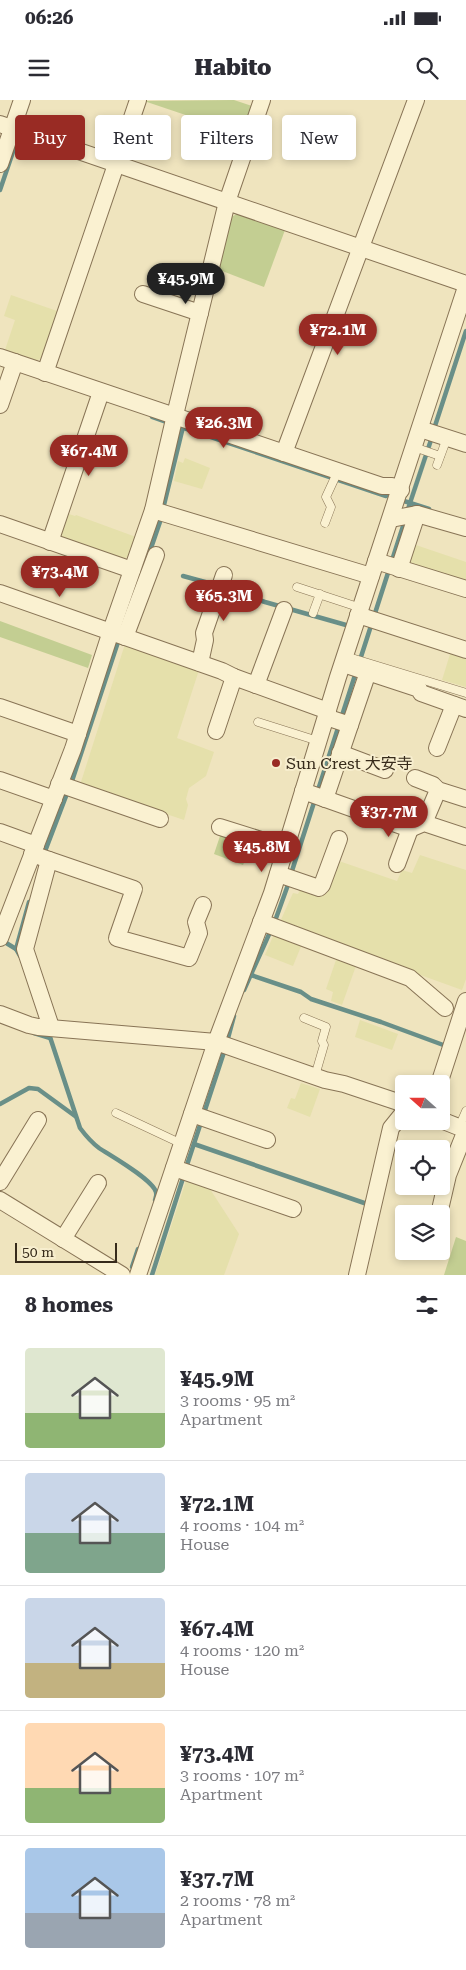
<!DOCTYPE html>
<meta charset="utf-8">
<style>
body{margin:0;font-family:"Roboto Serif","Noto Sans JP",serif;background:#f2f2f3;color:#2b2b33;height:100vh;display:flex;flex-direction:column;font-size:19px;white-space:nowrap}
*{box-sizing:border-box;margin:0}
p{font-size:16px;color:#7c7c81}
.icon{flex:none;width:28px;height:28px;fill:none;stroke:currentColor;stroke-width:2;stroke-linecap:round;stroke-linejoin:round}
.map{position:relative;height:1175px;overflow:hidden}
.details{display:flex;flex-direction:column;background:#fff;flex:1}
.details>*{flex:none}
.guide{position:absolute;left:15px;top:15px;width:436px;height:45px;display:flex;gap:10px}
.needle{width:32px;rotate:291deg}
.controls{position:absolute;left:395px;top:975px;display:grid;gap:10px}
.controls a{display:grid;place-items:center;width:55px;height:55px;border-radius:5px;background:#fff;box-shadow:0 2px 8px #0003;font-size:25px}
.scale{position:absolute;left:15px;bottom:12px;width:102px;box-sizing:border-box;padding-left:5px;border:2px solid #372b1b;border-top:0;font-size:14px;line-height:18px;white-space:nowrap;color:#372b1b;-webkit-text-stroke:4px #f7eece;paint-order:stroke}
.price{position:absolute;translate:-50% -42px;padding:0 11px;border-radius:18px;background:#992b24;color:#fff;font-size:16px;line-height:32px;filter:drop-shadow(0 1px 2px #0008)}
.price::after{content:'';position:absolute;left:50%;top:30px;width:15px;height:11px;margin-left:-8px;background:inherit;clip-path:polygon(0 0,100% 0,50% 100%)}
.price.on{background:#222;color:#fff}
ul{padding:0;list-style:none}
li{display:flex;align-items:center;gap:15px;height:125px;padding:0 25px}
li+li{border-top:1px solid #e1e1e2}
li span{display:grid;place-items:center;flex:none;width:140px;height:100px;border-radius:5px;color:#555}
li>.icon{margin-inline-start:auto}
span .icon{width:60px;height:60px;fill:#fffc;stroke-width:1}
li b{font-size:21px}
h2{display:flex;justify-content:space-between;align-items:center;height:60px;padding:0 25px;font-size:21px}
.tag{padding:0 18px;border-radius:5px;background:#fff;box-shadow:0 2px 8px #0003;font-size:18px;line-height:45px}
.tag.on{background:#992b24;color:#fff}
.status{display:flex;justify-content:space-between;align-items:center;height:35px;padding:0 25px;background:#fff;direction:ltr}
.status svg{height:14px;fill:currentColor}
header{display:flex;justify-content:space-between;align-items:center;height:65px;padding:0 25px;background:#fff;font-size:22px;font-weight:800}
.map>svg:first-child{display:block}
.farmland{fill:#e5e0ab}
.green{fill:#c3ce92}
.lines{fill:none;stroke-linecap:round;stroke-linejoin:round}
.stream{stroke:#698f88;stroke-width:4.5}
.lane-casing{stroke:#887456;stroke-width:9}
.street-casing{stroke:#887456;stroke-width:18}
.lane{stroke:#faf1d1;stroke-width:8}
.street{stroke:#faf1d1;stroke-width:16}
.poi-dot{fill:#992b24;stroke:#f7eece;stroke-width:2}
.labels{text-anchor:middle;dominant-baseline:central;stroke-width:4;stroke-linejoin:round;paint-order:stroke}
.poi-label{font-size:16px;fill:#372b1b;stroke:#f7eece;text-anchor:start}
</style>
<div class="status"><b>06:26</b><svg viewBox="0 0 49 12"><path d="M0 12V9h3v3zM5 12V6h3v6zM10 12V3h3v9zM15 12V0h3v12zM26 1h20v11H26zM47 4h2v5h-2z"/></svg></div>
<header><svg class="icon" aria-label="menu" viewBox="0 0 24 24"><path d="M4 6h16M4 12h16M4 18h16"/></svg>Habito<svg class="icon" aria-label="search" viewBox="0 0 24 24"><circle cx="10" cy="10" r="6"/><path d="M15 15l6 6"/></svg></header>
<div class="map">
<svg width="466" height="1175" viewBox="0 0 466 1175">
<rect width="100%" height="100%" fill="#efe4be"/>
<g class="farmland">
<polygon points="11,195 60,212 45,257 35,261 5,250 15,220 4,216"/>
<polygon points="185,358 210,368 202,389 174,381 178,361 183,363"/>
<polygon points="66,413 75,416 76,415 136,437 128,457 119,460 62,439 59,432"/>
<polygon points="413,444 466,462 466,482 465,480 450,475 445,478 406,465"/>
<polygon points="125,544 199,570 177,638 214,652 206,676 189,688 186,699 188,705 184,720 80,685"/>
<polygon points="451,551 466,556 466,587 442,580"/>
<polygon points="420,755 466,770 466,879 462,890 279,824 293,793 298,794 301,788 325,795 336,760 397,781 402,770 412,773"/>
<polygon points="274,834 302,844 293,866 265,855"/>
<polygon points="337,857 357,863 342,905 331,901 333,892 326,889"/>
<polygon points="360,920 398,934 392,950 355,937"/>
<polygon points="301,983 320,989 310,1017 287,1008 291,998 295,999"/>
<polygon points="187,1078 208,1086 239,1134 224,1175 155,1175"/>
</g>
<g class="green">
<polygon points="234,0 252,6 242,34 144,1"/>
<polygon points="239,113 285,130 264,187 217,169 229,118"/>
<polygon points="0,521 92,555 88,568 0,537"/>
<polygon points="222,730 253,741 243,765 214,754"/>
<polygon points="456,1137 466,1141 466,1175 444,1175"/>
</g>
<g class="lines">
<g class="stream">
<polyline points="0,90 17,40"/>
<polyline points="152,317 169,323"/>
<polyline points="181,327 386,396"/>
<polyline points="434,329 466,231"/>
<polyline points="404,401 429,409"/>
<polyline points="163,409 183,327"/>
<polyline points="407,412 432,337"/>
<polyline points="149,454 162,416"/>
<polyline points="183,476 216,485"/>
<polyline points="225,489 265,502 346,525"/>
<polyline points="359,563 405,420"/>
<polyline points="71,684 119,539"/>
<polyline points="44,754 68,691"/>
<polyline points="291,774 356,572"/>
<polyline points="3,841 16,849"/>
<polyline points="20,856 16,849 29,802"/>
<polyline points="251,875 301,892 311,899 381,922 446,946"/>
<polyline points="244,890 275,821 289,782"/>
<path d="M 48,931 L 80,1028 C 86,1036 91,1042 99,1048 C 111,1056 152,1079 156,1092 C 157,1095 156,1097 155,1100"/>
<polyline points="34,933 50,938"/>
<polyline points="227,942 234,916"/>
<polyline points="0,1004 29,988 38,989 75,1016"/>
<polyline points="399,1028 411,1021"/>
<polyline points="194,1044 370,1105"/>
<polyline points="186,1068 225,949"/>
<polyline points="132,1167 138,1149"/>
<polyline points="152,1175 184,1075"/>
</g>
<g class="lane-casing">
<g id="lane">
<polyline points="414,347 440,356"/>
<polyline points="437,365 447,338"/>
<polyline points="325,423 331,407 326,397 338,371"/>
<polyline points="297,487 361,508"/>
<polyline points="313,513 320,494"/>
<polyline points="345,556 466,593"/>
<polyline points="258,622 318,641"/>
<polyline points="304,918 326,927 322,941 324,945 315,976"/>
<polyline points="116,1013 182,1044"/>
<polyline points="459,1027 466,1011"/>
</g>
</g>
<g class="street-casing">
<g id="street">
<polyline points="0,24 466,184"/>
<polyline points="0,64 22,0"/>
<polyline points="143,194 200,213"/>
<polyline points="0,257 382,386 392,386 401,390"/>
<polyline points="45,273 138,0"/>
<polyline points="0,305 15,262"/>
<polyline points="420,329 466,344"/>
<polyline points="284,353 416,0"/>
<polyline points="153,410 371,476"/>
<polyline points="391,419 417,414 466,428"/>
<polyline points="0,424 132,470"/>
<polyline points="50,442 101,292"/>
<polyline points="376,461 466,489"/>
<polyline points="399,469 417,414"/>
<polyline points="0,493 222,571 234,577 328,611"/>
<polyline points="358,515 466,550"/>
<polyline points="125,537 156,455"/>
<polyline points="200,563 205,540 204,533 224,475"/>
<polyline points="343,564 419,589 421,593 466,609"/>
<polyline points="256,585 284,510"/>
<polyline points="0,607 78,634"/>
<polyline points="350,625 368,572"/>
<polyline points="216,631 234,577"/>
<polyline points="437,648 454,605"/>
<polyline points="340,653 385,670"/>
<polyline points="415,678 433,685 438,690 466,699"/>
<polyline points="0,680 54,699"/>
<polyline points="59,684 160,719"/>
<polyline points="303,691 410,729 424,723 466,737"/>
<polyline points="325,699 350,625 326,617"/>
<polyline points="424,723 438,690"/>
<polyline points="220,727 286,748"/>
<polyline points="0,732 36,745"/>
<polyline points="32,754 134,789 117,838 189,858 199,833 196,822 203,805"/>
<polyline points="49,760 25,849 51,927"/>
<polyline points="397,764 410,729"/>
<polyline points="278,774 319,788 322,785 339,739"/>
<polyline points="261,822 410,878 445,908"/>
<polyline points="0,838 73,649 112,528 153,410 175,315 227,102 262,0"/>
<polyline points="0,914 29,925 38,927 216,942 325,980 344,984 404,1004"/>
<polyline points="439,984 466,901"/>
<polyline points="192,1014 267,1040"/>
<polyline points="174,1068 293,1109"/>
<polyline points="0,1082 38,1020"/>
<polyline points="0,1100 122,1175"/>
<polyline points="439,1114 448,1075 466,1030 441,1020"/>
<polyline points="63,1139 98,1083"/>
<polyline points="138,1175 216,942 272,793 338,577 466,187"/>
<polyline points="357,1175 391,1028 404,1012"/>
</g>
</g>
<use href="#lane" class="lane"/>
<use href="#street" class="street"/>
</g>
<circle class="poi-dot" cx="276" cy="663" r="5"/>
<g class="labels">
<g class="poi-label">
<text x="286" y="663">Sun Crest 大安寺</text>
</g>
</g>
</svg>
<div class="controls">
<a><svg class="needle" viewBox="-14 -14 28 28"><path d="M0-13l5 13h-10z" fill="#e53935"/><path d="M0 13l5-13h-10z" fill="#7c7c81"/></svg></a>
<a><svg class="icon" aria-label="locate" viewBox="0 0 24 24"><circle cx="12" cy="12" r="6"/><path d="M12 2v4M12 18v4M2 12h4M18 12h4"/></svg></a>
<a><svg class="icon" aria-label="layers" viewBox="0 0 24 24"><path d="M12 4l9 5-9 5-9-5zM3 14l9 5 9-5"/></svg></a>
</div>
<div class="scale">50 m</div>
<b class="price on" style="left:186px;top:205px">¥45.9M</b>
<b class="price" style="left:338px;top:256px">¥72.1M</b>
<b class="price" style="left:224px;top:349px">¥26.3M</b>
<b class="price" style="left:89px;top:377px">¥67.4M</b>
<b class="price" style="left:60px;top:498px">¥73.4M</b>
<b class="price" style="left:224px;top:522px">¥65.3M</b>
<b class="price" style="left:389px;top:738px">¥37.7M</b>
<b class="price" style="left:262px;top:773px">¥45.8M</b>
<div class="guide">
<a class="tag on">Buy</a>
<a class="tag">Rent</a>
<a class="tag">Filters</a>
<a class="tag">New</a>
</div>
</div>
<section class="details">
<h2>8 homes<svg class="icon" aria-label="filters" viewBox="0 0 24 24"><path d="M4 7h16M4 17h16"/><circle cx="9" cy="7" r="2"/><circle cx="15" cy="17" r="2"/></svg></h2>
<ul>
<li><span style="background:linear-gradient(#dfe7d0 65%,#8fb573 0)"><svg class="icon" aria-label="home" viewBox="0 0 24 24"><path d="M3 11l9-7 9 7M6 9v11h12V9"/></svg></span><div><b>¥45.9M</b><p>3 rooms · 95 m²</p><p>Apartment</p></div></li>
<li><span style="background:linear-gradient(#c9d6e8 60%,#7fa58c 0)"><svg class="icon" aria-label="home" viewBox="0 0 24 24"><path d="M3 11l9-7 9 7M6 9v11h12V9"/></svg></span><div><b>¥72.1M</b><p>4 rooms · 104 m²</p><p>House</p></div></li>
<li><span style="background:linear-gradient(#c9d6e8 65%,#c2b280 0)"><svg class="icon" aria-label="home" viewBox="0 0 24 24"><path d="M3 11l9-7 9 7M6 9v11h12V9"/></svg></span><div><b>¥67.4M</b><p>4 rooms · 120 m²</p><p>House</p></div></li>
<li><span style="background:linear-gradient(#ffd9b3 65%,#8fb573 0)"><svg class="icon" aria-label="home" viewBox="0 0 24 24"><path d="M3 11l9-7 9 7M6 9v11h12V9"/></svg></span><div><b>¥73.4M</b><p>3 rooms · 107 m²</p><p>Apartment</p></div></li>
<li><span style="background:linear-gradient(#a9c7e8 65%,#9aa5b1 0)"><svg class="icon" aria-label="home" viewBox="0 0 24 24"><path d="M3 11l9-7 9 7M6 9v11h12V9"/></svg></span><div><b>¥37.7M</b><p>2 rooms · 78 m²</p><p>Apartment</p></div></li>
</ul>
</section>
